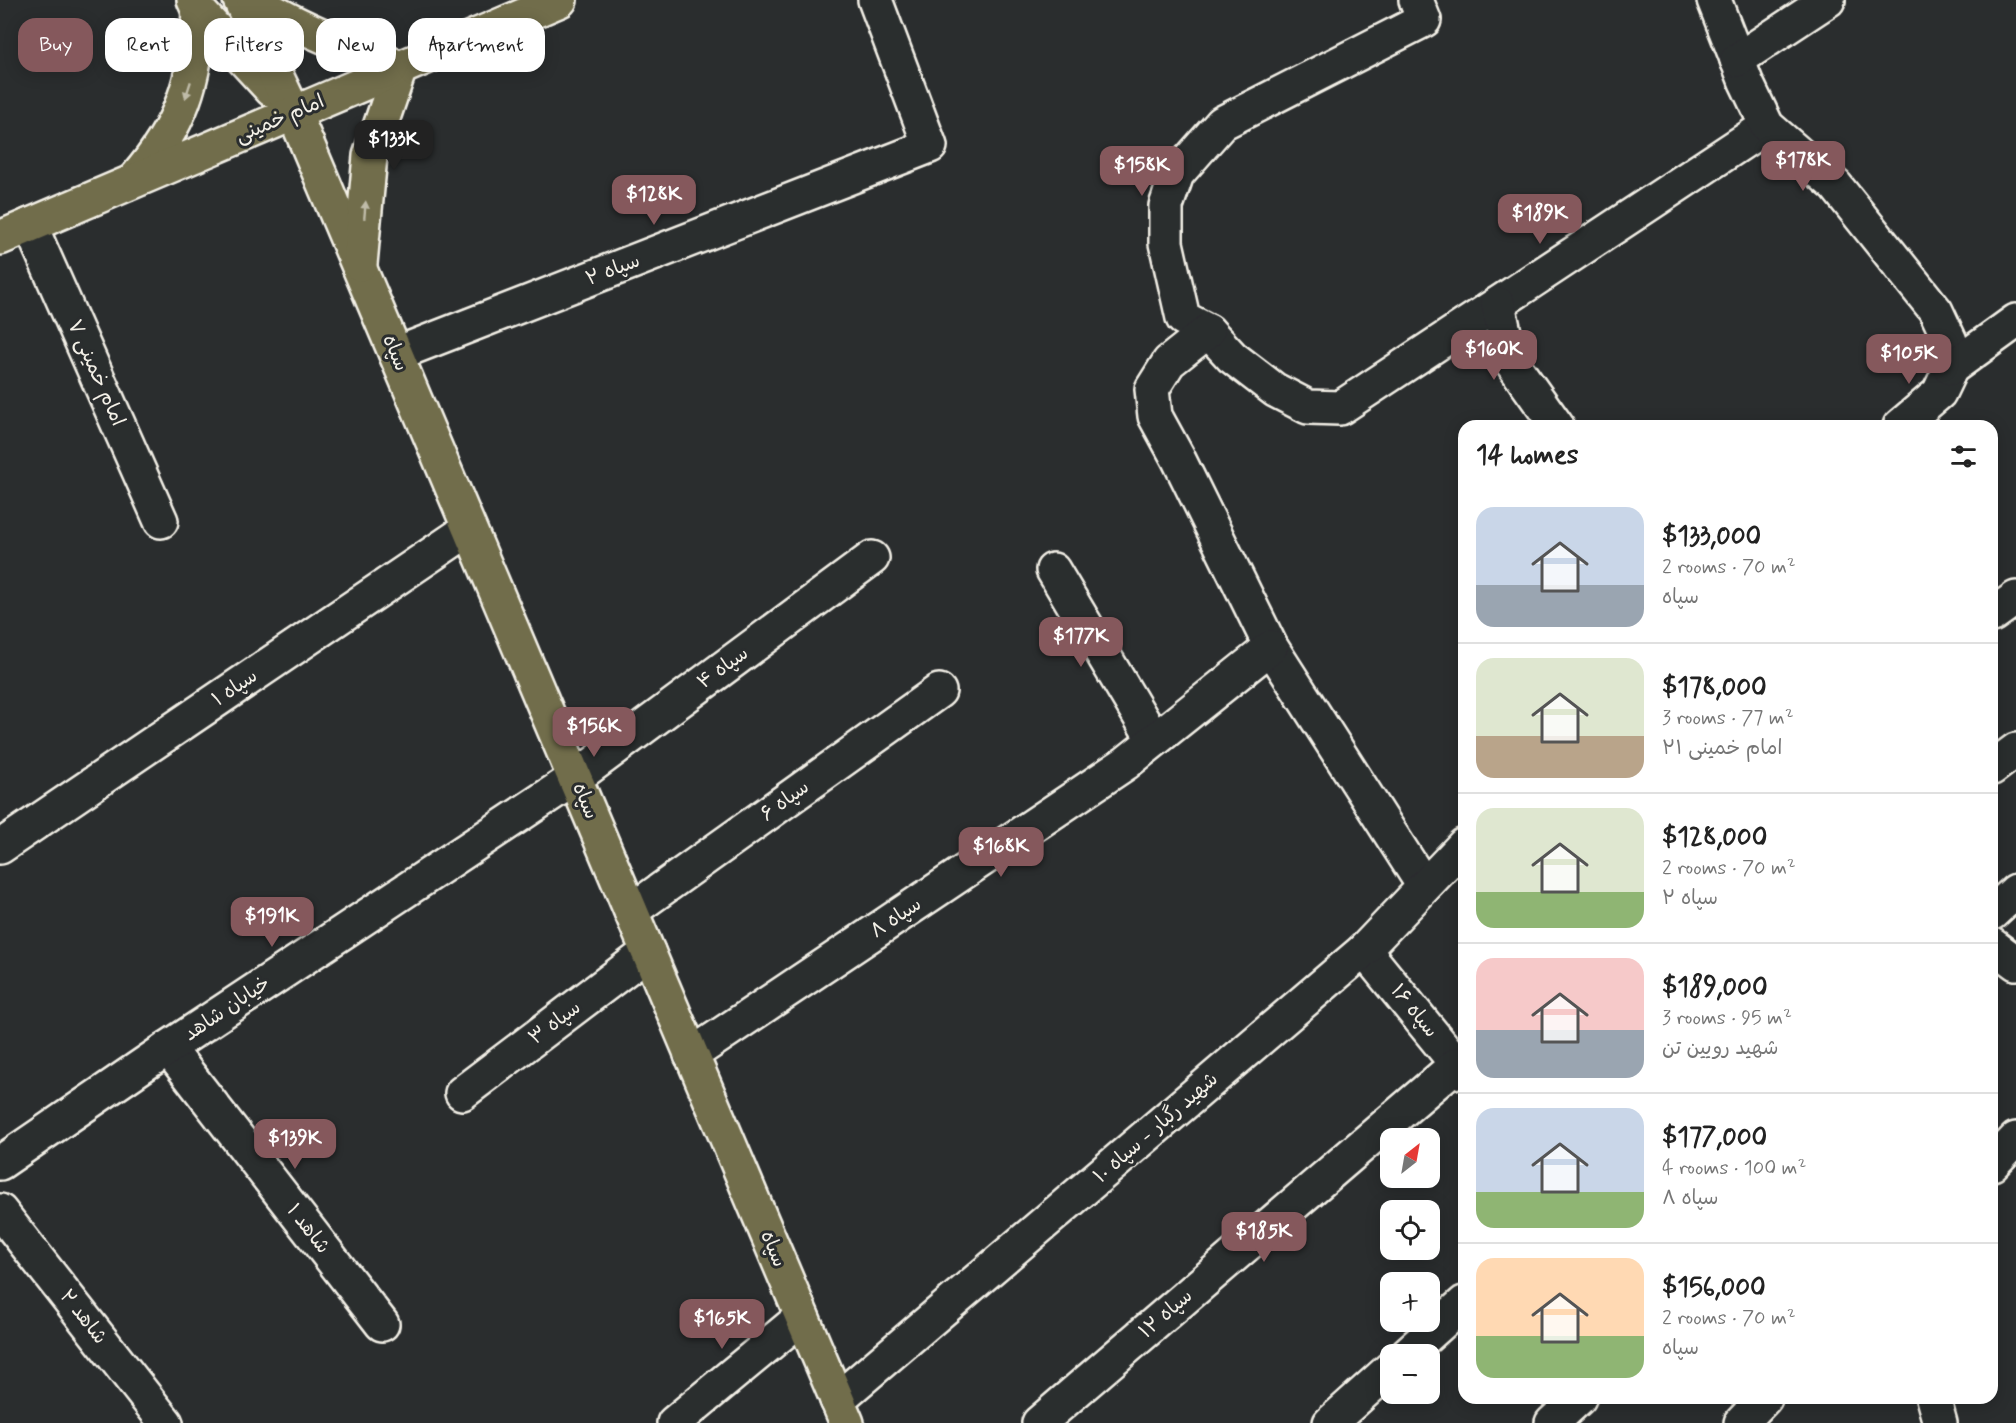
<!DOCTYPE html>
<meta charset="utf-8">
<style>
body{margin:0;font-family:Mynerve,"Playpen Sans Arabic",sans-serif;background:#f6f6f6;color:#222;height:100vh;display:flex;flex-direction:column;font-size:22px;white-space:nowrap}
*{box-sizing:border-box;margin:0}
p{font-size:20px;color:#767676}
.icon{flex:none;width:33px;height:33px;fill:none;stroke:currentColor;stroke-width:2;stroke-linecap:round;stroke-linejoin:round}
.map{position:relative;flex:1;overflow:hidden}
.details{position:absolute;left:1458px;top:420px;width:540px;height:984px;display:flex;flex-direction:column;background:#fff;border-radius:18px;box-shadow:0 3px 15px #0003}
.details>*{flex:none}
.top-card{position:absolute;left:18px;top:18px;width:570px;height:54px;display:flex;gap:12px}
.needle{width:39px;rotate:31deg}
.controls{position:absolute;left:1380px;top:1128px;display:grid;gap:12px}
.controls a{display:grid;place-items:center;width:60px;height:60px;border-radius:12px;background:#fff;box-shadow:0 3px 15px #0003;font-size:30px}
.price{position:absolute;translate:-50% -51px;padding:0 14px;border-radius:12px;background:#85585c;color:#fff;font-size:20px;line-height:39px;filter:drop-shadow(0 2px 3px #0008)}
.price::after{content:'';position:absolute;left:50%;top:36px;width:18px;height:14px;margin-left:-9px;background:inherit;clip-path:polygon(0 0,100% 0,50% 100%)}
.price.current{background:#222;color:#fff}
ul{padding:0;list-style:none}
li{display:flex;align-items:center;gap:18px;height:150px;padding:0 18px}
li+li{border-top:2px solid #e0e0e0}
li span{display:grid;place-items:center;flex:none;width:168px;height:120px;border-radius:18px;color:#555}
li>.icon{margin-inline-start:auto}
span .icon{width:72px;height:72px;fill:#fffc;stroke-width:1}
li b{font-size:26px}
h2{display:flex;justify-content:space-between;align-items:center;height:72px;padding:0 18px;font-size:26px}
.chip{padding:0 21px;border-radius:18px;background:#fff;box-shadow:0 3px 15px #0003;font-size:21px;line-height:54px}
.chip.current{background:#85585c;color:#fff}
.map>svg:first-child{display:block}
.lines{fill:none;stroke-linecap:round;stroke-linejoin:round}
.minor-casing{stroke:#f4f1e8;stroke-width:38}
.major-casing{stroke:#f4f1e8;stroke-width:38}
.minor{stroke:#2a2d2e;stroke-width:33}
.major{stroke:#716d4b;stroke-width:33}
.oneway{fill:#c0bca9}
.labels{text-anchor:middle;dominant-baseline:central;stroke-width:6;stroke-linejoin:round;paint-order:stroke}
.street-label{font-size:20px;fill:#f4f1e8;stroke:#2a2d2e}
</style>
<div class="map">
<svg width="2016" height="1423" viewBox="0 0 2016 1423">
<rect width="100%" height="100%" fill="#2a2d2e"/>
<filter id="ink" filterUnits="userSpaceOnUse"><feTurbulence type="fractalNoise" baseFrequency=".0167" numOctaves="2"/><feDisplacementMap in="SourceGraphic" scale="12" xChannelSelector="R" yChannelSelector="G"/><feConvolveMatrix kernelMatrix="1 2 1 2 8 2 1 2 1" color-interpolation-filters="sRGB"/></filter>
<g filter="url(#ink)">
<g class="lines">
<g class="minor-casing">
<g id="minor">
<polyline points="1416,0 1424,20 1222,123 1177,174 1166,206 1166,243 1183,318 1208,331 1232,357 1275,390 1308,407 1340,408 1767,126"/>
<polyline points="1714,0 1746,82 1767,126 1836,186 1936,311 1950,341 1951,368 1939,393 1900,426"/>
<polyline points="1737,60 1828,0"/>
<polyline points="30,225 161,521"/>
<polyline points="1498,304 1510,360 1557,426"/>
<polyline points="1208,331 1169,362 1152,389 1155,416 1178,458 1271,647 1424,886"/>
<polyline points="396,354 930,146 875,0"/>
<polyline points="1951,368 2016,321"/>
<polyline points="1053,570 1154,740"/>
<polyline points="1992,615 2016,598"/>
<polyline points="1992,768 2016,750"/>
<polyline points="0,847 469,529"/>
<polyline points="631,911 939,691"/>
<polyline points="1992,913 2016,891"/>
<polyline points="1992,945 2016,963"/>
<polyline points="1364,950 1464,1073"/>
<polyline points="168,1048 382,1324"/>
<polyline points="691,1055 1126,763 1271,647"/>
<polyline points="462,1093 648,952"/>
<polyline points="0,1163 168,1048 575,778 872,558"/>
<polyline points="1992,1164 2016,1139"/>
<polyline points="0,1211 166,1423"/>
<polyline points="1407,1354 1464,1303"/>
<polyline points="1933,1398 1940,1423"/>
<polyline points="837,1400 1364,950 1464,845"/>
<polyline points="674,1423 802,1317"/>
<polyline points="1039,1423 1457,1064"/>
<polyline points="1330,1423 1390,1369"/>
<polyline points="1552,1423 1579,1398"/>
<polyline points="1741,1423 1765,1398"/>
</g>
</g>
<g class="major-casing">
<g id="major">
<polyline points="194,0 199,11 272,90"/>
<polyline points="240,0 294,113 847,1423"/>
<path d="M 254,0 C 299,29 351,47 400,68 L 370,156 L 360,264"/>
<path d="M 135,179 C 181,126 196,81 199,11"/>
<polyline points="0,238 560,0"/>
</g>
</g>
<use href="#minor" class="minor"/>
<use href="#major" class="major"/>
</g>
<defs><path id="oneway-solid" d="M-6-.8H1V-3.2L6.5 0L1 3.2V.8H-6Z" transform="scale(1.5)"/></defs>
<g class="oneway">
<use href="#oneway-solid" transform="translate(188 90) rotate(108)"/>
<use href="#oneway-solid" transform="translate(365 210) rotate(-85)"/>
</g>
</g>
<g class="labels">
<g class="street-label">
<text transform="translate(280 119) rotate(-23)">امام خمینی</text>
<text transform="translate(613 270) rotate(-21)">سپاه ۲</text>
<text transform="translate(395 353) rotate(67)">سپاه</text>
<text transform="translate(96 373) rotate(66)">امام خمینی ۷</text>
<text transform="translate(723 668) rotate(-36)">سپاه ۴</text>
<text transform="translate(235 688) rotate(-34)">سپاه ۱</text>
<text transform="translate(585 801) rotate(67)">سپاه</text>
<text transform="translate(785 801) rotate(-36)">سپاه ۶</text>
<text transform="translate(896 918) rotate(-34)">سپاه ۸</text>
<text transform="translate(227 1009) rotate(-34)">خیابان شاهد</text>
<text transform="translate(1414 1011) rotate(51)">سپاه ۱۶</text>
<text transform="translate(555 1023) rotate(-37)">سپاه ۳</text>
<text transform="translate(1156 1128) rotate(-41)">شهید رگبار - سپاه ۱۰</text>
<text transform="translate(308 1229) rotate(52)">شاهد ۱</text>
<text transform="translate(773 1249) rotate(67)">سپاه</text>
<text transform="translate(1166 1314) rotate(-41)">سپاه ۱۲</text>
<text transform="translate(83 1317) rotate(52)">شاهد ۲</text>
</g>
</g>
</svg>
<div class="controls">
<a><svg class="needle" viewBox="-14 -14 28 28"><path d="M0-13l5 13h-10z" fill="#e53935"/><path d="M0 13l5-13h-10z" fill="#767676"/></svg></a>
<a><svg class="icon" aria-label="locate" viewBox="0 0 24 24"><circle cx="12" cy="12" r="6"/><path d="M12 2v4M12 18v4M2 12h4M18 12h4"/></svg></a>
<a>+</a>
<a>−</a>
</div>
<b class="price current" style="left:394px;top:171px">$133K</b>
<b class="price" style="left:1803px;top:192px">$178K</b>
<b class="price" style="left:1142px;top:197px">$158K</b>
<b class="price" style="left:654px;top:226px">$128K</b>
<b class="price" style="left:1540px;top:245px">$189K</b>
<b class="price" style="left:1494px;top:381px">$160K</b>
<b class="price" style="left:1909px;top:385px">$105K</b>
<b class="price" style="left:1081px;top:668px">$177K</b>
<b class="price" style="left:594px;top:758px">$156K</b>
<b class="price" style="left:1001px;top:878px">$168K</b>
<b class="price" style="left:272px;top:948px">$191K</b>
<b class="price" style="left:295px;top:1170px">$139K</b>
<b class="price" style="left:1264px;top:1263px">$185K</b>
<b class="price" style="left:722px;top:1350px">$165K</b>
<div class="top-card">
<a class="chip current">Buy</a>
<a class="chip">Rent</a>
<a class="chip">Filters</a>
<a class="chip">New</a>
<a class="chip">Apartment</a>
</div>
<section class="details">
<h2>14 homes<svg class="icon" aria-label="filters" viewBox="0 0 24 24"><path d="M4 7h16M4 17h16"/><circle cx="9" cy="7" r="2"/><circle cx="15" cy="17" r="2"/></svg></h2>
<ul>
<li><span style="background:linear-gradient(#c9d6e8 65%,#9aa5b1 0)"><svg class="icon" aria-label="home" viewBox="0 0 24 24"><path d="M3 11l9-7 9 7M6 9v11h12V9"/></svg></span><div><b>$133,000</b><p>2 rooms · 70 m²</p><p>سپاه</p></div></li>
<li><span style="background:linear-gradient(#dfe7d0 65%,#b9a48a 0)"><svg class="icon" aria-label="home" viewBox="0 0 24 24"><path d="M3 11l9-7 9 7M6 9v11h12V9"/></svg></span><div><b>$178,000</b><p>3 rooms · 77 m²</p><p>امام خمینی ۲۱</p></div></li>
<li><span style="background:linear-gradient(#dfe7d0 70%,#8fb573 0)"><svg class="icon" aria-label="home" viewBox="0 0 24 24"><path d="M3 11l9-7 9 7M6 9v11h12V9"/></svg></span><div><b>$128,000</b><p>2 rooms · 70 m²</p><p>سپاه ۲</p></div></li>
<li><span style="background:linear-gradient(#f6c9c9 60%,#9aa5b1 0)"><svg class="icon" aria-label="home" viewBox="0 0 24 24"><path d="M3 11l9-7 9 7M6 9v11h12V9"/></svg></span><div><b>$189,000</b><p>3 rooms · 95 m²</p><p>شهید رویین تن</p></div></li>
<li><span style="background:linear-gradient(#c9d6e8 70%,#8fb573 0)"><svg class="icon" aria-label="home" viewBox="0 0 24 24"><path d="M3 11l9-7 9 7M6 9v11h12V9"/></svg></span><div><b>$177,000</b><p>4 rooms · 100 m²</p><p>سپاه ۸</p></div></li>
<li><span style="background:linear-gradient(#ffd9b3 65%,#8fb573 0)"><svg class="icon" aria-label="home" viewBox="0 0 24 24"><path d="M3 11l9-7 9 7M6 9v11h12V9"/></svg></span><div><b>$156,000</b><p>2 rooms · 70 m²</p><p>سپاه</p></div></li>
</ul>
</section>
</div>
